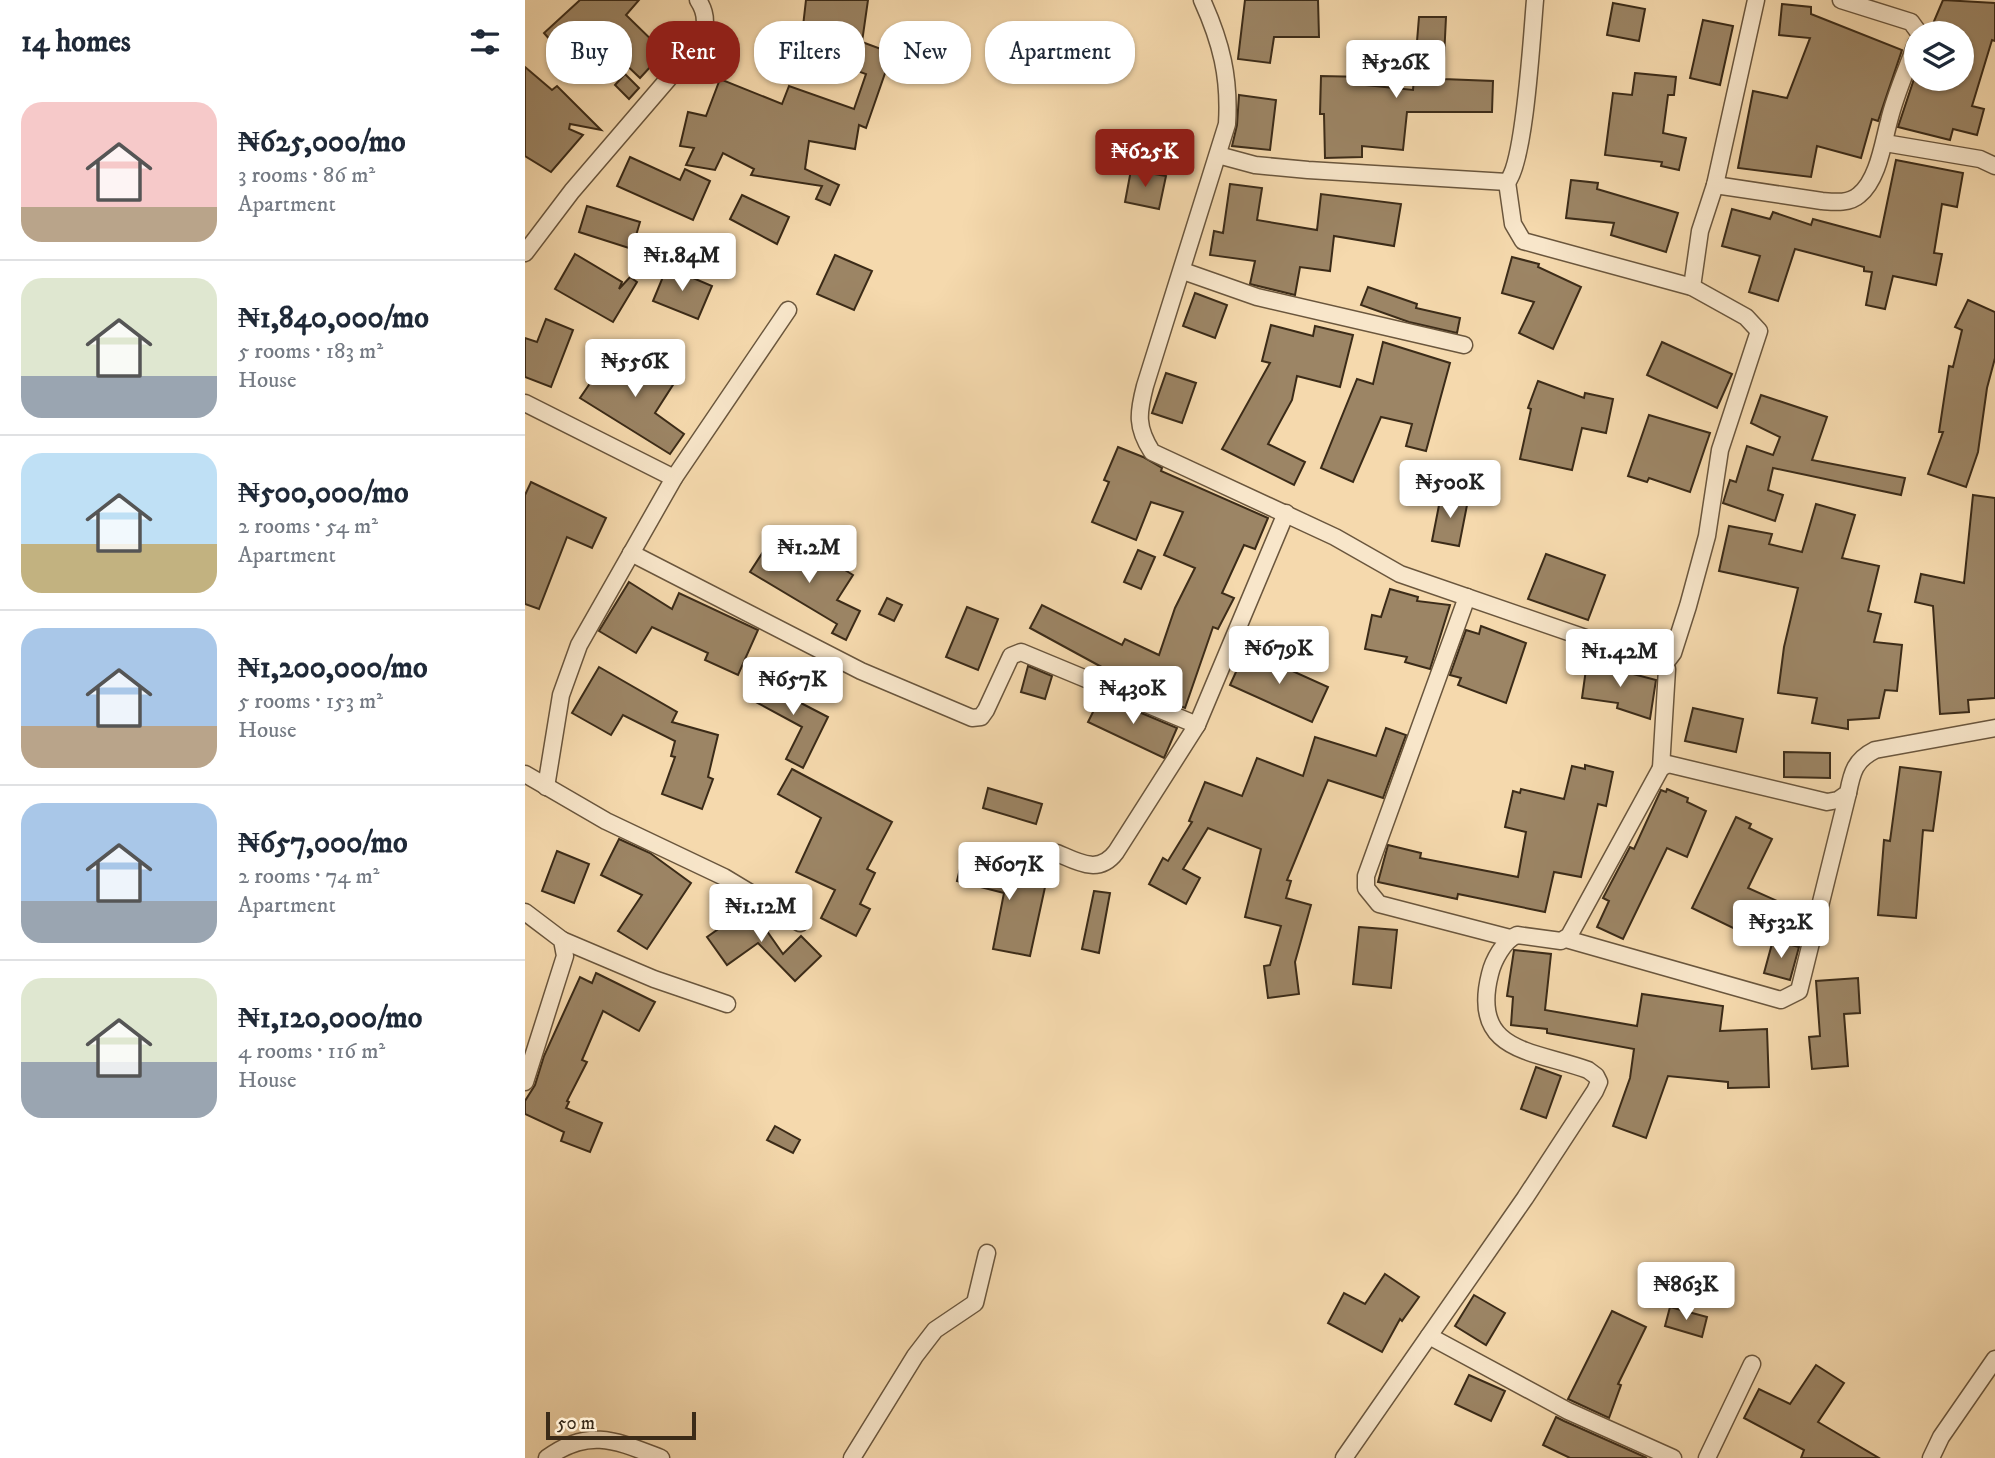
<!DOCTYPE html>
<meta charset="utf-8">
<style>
body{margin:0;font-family:"IM FELL DW Pica",serif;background:#f2f2f3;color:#1f2937;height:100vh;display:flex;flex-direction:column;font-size:26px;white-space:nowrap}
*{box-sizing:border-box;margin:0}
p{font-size:23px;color:#747a83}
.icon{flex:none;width:38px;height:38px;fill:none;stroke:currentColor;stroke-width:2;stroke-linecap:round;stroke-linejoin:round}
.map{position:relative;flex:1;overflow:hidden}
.details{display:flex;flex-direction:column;background:#fff;width:525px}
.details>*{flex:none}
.guide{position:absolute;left:21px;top:21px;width:665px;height:63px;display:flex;gap:14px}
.fabs{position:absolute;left:1379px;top:21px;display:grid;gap:14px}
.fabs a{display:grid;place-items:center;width:70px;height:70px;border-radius:50%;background:#fff;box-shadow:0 2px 5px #0004;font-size:35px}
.scale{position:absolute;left:21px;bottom:18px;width:150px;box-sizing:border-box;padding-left:7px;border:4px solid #3b2b18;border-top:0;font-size:19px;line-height:24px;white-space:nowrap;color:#3b2b18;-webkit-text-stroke:5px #f8e6ca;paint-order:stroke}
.price{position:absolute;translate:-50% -60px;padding:0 16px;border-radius:7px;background:#fff;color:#222;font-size:23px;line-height:46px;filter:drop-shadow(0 2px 4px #0008)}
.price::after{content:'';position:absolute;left:50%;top:42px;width:21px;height:16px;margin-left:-10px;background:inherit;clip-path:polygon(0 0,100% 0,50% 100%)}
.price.active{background:#8f2418;color:#fff}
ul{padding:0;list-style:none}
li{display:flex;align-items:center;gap:21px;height:175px;padding:0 21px}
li+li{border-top:2px solid #e0e1e3}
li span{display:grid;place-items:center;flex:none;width:196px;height:140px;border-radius:21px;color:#555}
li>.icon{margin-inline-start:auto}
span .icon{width:84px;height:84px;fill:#fffc;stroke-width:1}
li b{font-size:30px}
h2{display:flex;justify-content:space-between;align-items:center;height:84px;padding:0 21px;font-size:30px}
.pill{padding:0 24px;border-radius:28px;background:#fff;box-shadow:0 2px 5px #0004;font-size:24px;line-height:63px}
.pill.active{background:#8f2418;color:#fff}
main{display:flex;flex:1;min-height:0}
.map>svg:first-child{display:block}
.building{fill:#9c8565;stroke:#3b2b18;stroke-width:2}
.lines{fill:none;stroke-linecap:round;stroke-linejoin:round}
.minor-casing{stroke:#6a563d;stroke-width:19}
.minor{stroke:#f8e6ca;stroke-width:16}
</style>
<main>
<section class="details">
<h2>14 homes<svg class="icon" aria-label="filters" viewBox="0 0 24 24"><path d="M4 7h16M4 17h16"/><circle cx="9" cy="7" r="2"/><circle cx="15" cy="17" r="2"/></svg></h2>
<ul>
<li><span style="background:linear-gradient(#f6c9c9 75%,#b9a48a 0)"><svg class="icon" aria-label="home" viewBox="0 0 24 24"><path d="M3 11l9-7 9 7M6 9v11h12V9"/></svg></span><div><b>₦625,000/mo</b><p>3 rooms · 86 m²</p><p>Apartment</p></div></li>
<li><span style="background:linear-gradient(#dfe7d0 70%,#9aa5b1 0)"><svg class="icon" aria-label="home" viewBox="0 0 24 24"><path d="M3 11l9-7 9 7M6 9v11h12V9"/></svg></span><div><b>₦1,840,000/mo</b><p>5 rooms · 183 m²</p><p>House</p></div></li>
<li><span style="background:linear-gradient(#bfe0f5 65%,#c2b280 0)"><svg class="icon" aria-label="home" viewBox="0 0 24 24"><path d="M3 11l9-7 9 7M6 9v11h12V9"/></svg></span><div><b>₦500,000/mo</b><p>2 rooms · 54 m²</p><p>Apartment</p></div></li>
<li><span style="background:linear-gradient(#a9c7e8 70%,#b9a48a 0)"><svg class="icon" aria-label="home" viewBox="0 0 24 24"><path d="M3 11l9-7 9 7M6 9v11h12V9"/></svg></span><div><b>₦1,200,000/mo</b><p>5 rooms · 153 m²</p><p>House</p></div></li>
<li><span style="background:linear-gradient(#a9c7e8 70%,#9aa5b1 0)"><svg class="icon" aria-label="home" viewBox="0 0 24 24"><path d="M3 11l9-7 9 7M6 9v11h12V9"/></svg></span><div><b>₦657,000/mo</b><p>2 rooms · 74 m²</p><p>Apartment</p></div></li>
<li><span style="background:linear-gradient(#dfe7d0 60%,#9aa5b1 0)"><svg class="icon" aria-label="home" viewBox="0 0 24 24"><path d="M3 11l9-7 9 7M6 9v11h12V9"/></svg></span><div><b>₦1,120,000/mo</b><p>4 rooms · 116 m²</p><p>House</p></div></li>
</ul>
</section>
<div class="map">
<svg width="1470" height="1458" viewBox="0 0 1470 1458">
<rect width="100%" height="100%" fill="#f5d9ad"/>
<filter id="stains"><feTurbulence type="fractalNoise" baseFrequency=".00286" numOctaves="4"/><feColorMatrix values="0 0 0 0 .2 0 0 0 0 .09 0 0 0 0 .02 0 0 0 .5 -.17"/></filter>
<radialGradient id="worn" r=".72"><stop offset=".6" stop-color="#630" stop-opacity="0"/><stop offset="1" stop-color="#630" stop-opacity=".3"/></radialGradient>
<g class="building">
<polygon points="55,0 114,0 101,15 139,52 115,78 68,33 41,58 19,33"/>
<polygon points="281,0 343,0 337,42 367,53 341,128 334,125 330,149 284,141 280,169 314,185 305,205 291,199 297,186 226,175 229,169 198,153 190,170 161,165 169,148 155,146 163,112 181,116 195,79 257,104 264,86 329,109 341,74 324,68 327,60 258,52 261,33 277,35"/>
<polygon points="720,0 793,0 794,37 749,37 745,63 713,59"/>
<polygon points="1418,0 1470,3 1470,41 1467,40 1447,106 1459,109 1452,135 1428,129 1425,140 1373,127 1389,79 1437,79 1437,33 1404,33"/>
<polygon points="1088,3 1120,9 1114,41 1082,35"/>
<polygon points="1257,4 1286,7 1286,14 1377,50 1353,121 1347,119 1336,158 1292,146 1286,177 1213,168 1228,91 1262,98 1285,38 1254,35"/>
<polygon points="894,17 921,17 918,79 968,81 967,112 882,112 878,150 837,146 837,157 800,158 799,114 795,114 796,76 841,77 841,85 888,90"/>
<polygon points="1178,20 1208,26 1195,85 1165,78"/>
<polygon points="0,67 27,90 32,86 76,130 45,124 44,129 58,135 26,172 0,156"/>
<polygon points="1110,73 1151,77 1149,95 1143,95 1138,133 1161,138 1154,170 1136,166 1137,162 1080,155 1088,93 1107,95"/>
<polygon points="100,74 114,88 104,99 90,85"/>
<polygon points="714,95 751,100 745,150 707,146 712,125"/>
<polygon points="105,157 155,180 160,169 185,181 168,220 92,186"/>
<polygon points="1371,160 1438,173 1432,207 1417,204 1409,253 1417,254 1411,285 1368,276 1360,309 1341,305 1347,272 1339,271 1339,267 1270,249 1253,301 1224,292 1235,256 1197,246 1207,209 1245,219 1248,212 1286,225 1288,219 1355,237"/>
<polygon points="606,170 641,176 634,209 600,202"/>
<polygon points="1046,180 1073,183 1072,189 1153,213 1141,252 1086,235 1089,223 1041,218"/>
<polygon points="705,184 737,188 732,220 792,230 796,194 876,204 869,246 809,236 805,271 775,267 770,295 725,284 730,261 685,255 689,231 698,233"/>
<polygon points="217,195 264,217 252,244 205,219"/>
<polygon points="62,206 115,222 107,249 54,232"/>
<polygon points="50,254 97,282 94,289 105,277 112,282 88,322 30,289"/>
<polygon points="310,255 347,271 329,310 292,294"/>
<polygon points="987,257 1014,264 1013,267 1056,287 1028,349 994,333 1009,302 977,293"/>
<polygon points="142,267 187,286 173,319 128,301"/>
<polygon points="843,287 892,304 891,308 935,318 932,333 884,322 836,305"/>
<polygon points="670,293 702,305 690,338 658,326"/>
<polygon points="1443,300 1470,312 1470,358 1462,388 1453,452 1441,487 1403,474 1418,432 1414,432 1424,366 1428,367 1437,330 1430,327"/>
<polygon points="21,319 48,330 26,387 0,377 0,338 12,342"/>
<polygon points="746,325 788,336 790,326 828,335 815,387 772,376 767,400 743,444 780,462 769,485 697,449 745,363 737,361"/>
<polygon points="858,342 925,363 901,451 881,446 887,424 856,417 828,482 796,468 832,379 848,384"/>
<polygon points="1137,342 1207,374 1192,408 1122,375"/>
<polygon points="85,354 114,373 122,359 153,377 130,413 159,434 145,454 55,398"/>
<polygon points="641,373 671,383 657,423 627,413"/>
<polygon points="1013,381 1059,398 1060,393 1088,399 1081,433 1057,428 1047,470 995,459 1006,409 1003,408"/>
<polygon points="1236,395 1302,417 1287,460 1380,478 1376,495 1248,468 1243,490 1258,495 1250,521 1198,503 1205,480 1211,482 1222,446 1248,455 1255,437 1226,423"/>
<polygon points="1124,415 1185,433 1165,492 1124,478 1122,482 1103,476"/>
<polygon points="593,447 618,457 637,468 636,471 743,518 730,549 719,545 697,593 709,598 693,629 688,627 660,708 628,695 505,628 517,605 597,645 600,639 634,655 650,608 670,568 639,555 658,512 626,502 611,540 567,522 584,482 579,480"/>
<polygon points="6,482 81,518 67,548 42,537 14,609 0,604 0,495"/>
<polygon points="916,495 943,500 934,546 907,541"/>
<polygon points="1448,495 1470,498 1470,698 1443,700 1444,712 1415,714 1408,606 1390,602 1396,574 1439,583"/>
<polygon points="1291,504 1330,515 1317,558 1354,566 1343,611 1356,614 1349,642 1377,645 1372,691 1360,690 1354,718 1323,720 1323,729 1287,723 1292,698 1253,693 1259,647 1273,588 1194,571 1204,526 1247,534 1244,544 1277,552"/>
<polygon points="245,541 291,569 299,557 328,575 312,600 335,611 321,640 307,633 312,624 225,572"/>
<polygon points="613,550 630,557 616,589 599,582"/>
<polygon points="1021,554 1080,575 1063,620 1003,599"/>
<polygon points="104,582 147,609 154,593 233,630 213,675 180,660 183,653 127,627 111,653 74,631"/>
<polygon points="865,589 893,597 892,601 925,605 905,669 880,662 882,657 840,649 847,615 856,617"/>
<polygon points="362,598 377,605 369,621 354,614"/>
<polygon points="442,607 473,619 453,670 421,657"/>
<polygon points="956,626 1001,643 981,703 933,685 936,678 925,675 941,630 954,634"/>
<polygon points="721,650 803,687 787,722 705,685"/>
<polygon points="1062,662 1131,680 1125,719 1092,708 1093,703 1057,698"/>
<polygon points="503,666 527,676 520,699 496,692"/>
<polygon points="74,667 152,712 147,722 193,735 183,777 188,779 177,809 137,794 150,757 146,756 150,741 98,715 86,735 47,713"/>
<polygon points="243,676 276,694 272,701 303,717 278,768 261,759 277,727 229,701"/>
<polygon points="576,696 652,728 639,758 563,722"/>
<polygon points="1168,708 1218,719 1211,752 1160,741"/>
<polygon points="861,728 881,735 858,798 803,780 762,880 766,881 761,898 786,905 770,962 774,994 743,998 739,966 745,965 756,926 720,917 736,849 683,828 658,869 675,878 661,904 624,884 638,858 643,861 667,822 664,821 680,782 717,796 732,758 778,776 790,737 851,756"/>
<polygon points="1259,752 1305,753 1305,778 1259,777"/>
<polygon points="1060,765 1088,772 1081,806 1073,804 1056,877 1029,872 1020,912 933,894 932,899 853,882 863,845 896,853 895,858 993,877 1001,832 980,827 988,791 995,793 996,789 1039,799 1047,766 1060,769"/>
<polygon points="1375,767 1416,772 1408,831 1398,830 1391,918 1353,915 1359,840 1365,841"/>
<polygon points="267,769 367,822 342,869 350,873 335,904 345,909 331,936 296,918 310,890 271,872 296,818 253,794"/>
<polygon points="463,788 517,804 511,824 458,808"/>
<polygon points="1142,789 1163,798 1162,802 1181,811 1162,857 1142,848 1098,939 1072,927 1084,901 1078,898 1105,847 1109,849 1136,790 1141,792"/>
<polygon points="1211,817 1226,824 1224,828 1247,839 1223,888 1259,904 1241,944 1167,908"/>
<polygon points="94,839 125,853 166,883 122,949 93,931 117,895 76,875"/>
<polygon points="32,851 64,864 49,903 17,891"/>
<polygon points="438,856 470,864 469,867 522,878 505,956 468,949 479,893 432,881"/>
<polygon points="569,891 585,893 574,953 557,949"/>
<polygon points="225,907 258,954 276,936 296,956 270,981 233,943 202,965 182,937"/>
<polygon points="834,927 872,930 866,988 828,984"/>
<polygon points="1248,940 1274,947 1265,980 1239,973"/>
<polygon points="989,950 1026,954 1020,1010 1112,1026 1117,994 1198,1006 1195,1031 1242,1029 1244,1087 1203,1088 1203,1082 1143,1076 1121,1138 1088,1126 1105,1078 1109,1049 1022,1033 1022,1029 986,1025 988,997 982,996"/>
<polygon points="71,973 130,1002 114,1031 78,1011 57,1060 62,1062 42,1101 44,1102 41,1108 77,1123 65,1152 36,1141 39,1132 0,1114 0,1101 10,1085 19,1056 55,977 67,983"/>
<polygon points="1333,978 1335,1013 1319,1014 1323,1066 1287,1069 1284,1037 1295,1036 1291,981"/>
<polygon points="1011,1067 1036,1076 1021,1118 996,1109"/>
<polygon points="250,1126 275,1140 268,1153 242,1140"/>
<polygon points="860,1274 894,1297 877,1321 875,1319 857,1352 803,1323 819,1293 840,1304"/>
<polygon points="949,1295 980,1313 961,1345 930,1326"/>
<polygon points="1145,1307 1182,1317 1177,1337 1140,1326"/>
<polygon points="1087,1311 1121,1327 1093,1384 1096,1385 1084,1418 1043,1399"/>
<polygon points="1291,1365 1319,1383 1293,1422 1354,1458 1276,1458 1279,1450 1219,1418 1234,1389 1265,1404"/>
<polygon points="944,1375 980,1391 966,1421 930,1404"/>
<polygon points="1031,1417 1039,1421 1122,1458 1045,1458 1018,1445"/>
</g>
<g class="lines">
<g class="minor-casing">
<g id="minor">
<path d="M 677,0 C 696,42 705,77 702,124 L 620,386 C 613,413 611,427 627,452 L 810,537 L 875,574 L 1139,665 L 1142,669 L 1136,768"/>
<polyline points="1316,0 1386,22 1394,33"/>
<polyline points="1360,143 1455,159 1470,166"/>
<path d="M 693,155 L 730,165 L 783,170 L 982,182 C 1000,163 1007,33 1010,0"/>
<polyline points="982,182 988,224 998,241 1167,287 1221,317 1234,331 1195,450 1182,536 1163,606 1148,653 1139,665"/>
<path d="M 1190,185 L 1297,201 C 1309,202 1324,204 1334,195 C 1353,180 1358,143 1364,121 C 1370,95 1382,69 1391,44"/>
<path d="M 0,253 L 47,191 L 174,43 C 181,28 183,15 173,0"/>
<polyline points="658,271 732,297 939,345"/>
<polyline points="1167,287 1175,231 1190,185 1231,0"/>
<polyline points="0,403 149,478"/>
<polyline points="106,553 336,671 447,718 456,717 461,710 486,656 496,652 672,725"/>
<polyline points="942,597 841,876 841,888 854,904 985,938"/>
<polyline points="0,774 81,821 199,877 275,923"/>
<polyline points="21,787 36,695 54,645 149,478 263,310"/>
<path d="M 532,853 C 553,862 574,875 591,852 L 672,725 L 761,513"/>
<polyline points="0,912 37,940 40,956 0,1082"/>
<polyline points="1041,939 1256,1000 1274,991 1323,793"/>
<polyline points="37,940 129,979 202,1004"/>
<polyline points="904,1336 1043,1411 1148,1458"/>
<path d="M 22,1458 C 64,1427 92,1441 136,1458"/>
<polyline points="327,1458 390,1356 410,1330 450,1303 462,1253"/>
<path d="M 819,1458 L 1000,1198 L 1070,1091 L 1074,1082 L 1071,1076 L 1063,1070 C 1008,1050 945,1053 965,974 C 968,961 979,940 992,935 L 1036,941 L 1044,936 L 1136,768 L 1143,764 L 1302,802 L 1313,800 L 1323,793 C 1327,772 1330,760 1350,750 L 1470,728"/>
<polyline points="1182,1458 1227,1364"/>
<polyline points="1406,1458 1416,1437 1470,1359"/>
</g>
</g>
<use href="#minor" class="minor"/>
</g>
<rect width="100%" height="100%" filter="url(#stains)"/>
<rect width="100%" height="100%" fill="url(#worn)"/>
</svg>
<div class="fabs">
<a><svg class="icon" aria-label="layers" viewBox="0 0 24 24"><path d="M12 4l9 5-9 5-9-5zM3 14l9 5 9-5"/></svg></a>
</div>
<div class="scale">50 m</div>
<b class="price" style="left:871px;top:100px">₦526K</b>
<b class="price active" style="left:620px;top:189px">₦625K</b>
<b class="price" style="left:157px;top:293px">₦1.84M</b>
<b class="price" style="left:110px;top:399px">₦556K</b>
<b class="price" style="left:925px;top:520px">₦500K</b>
<b class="price" style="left:284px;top:585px">₦1.2M</b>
<b class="price" style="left:754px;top:686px">₦679K</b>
<b class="price" style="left:1095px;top:689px">₦1.42M</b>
<b class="price" style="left:268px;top:717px">₦657K</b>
<b class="price" style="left:608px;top:726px">₦430K</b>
<b class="price" style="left:484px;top:902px">₦607K</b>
<b class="price" style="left:236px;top:944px">₦1.12M</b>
<b class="price" style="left:1256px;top:960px">₦532K</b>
<b class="price" style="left:1161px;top:1322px">₦863K</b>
<div class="guide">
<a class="pill">Buy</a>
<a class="pill active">Rent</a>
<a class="pill">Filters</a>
<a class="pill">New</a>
<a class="pill">Apartment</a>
</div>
</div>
</main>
